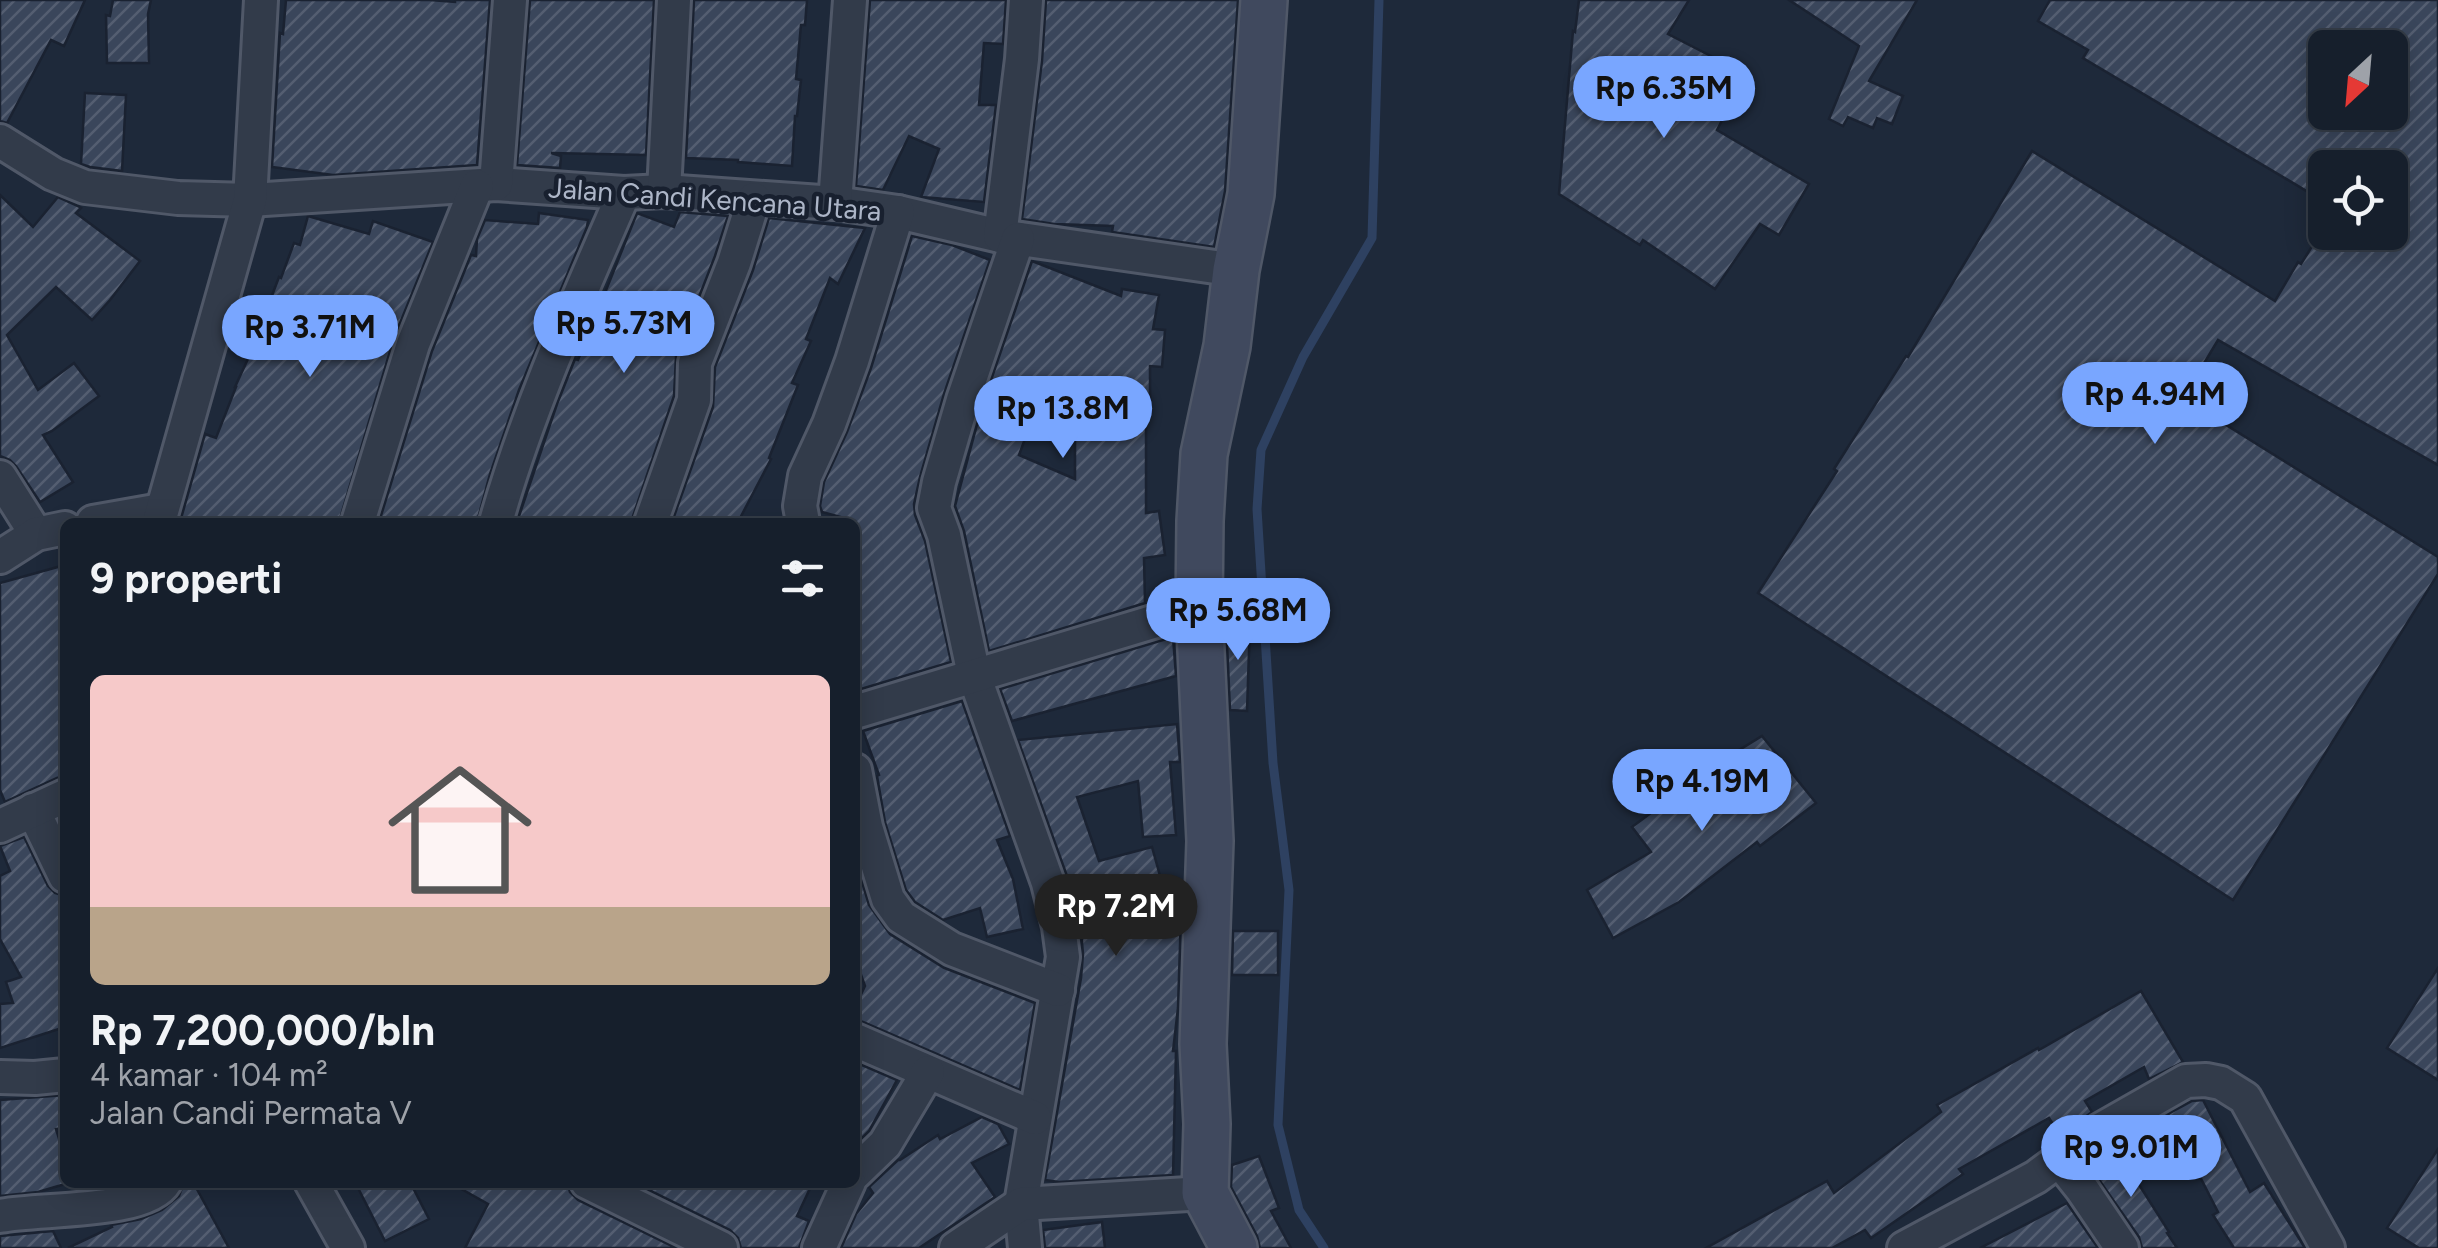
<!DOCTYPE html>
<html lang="id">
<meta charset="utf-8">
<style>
body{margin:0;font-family:Figtree,sans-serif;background:#232c38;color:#f1f3f6;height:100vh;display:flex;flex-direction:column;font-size:38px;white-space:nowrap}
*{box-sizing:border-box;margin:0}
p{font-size:32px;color:#9ea2a9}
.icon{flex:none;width:55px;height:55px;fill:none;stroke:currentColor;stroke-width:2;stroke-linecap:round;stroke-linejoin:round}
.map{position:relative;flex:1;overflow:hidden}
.sheet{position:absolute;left:60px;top:518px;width:800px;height:670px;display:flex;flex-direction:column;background:#161f2c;border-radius:15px;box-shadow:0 5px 25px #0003,0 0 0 2px #353d48}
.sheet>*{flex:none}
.needle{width:65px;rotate:206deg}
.tools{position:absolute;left:2308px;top:30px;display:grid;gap:20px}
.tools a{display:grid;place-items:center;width:100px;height:100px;border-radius:15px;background:#161f2c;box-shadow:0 5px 25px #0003,0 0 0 2px #353d48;font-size:50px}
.price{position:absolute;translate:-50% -85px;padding:0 22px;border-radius:35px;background:#79a6ff;color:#111;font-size:32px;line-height:65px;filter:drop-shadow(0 2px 5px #0008)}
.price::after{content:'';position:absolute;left:50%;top:60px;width:30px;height:22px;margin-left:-15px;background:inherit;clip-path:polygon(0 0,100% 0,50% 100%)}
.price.active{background:#222;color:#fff}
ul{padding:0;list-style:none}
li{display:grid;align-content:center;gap:20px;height:530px;padding:0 30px}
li+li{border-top:2px solid #353d48}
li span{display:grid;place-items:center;height:310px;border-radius:15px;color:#555}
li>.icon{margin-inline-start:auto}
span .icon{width:180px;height:180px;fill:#fffc;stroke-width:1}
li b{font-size:42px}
h2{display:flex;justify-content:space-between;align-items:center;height:120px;padding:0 30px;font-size:42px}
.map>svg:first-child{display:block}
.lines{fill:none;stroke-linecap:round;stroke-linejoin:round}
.stream{stroke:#2e4161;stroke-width:9}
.building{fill:url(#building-hatch);stroke:#1a2231;stroke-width:2.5;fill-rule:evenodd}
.street-casing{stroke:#505868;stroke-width:38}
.secondary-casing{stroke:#505868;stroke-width:50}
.street{stroke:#323b4a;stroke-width:32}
.secondary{stroke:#40495e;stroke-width:45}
.labels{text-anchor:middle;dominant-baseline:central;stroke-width:9;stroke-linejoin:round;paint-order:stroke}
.street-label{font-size:28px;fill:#acb5c7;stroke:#18202f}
</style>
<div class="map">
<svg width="2438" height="1248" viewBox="0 0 2438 1248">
<defs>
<pattern id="building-hatch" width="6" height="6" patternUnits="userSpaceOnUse" patternTransform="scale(2.5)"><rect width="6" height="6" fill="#3a465b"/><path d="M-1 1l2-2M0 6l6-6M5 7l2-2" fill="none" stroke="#545e71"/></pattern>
</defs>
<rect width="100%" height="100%" fill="#1e293a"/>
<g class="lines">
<polyline class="stream" points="1324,1248 1299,1210 1278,1125 1289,890 1273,763 1257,509 1261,450 1303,357 1372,238 1379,0"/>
</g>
<g class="building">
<polygon points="0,0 85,0 64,46 51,40 7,123 0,121"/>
<polygon points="113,0 151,0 148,14 149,63 107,63 106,15 110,16"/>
<polygon points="286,0 430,0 455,2 455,0 490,0 477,165 333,175 272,167 280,33 283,34"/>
<polygon points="530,0 654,0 646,155 551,153 561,156 560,168 517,165"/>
<polygon points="694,0 807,0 805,25 801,25 796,79 801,80 797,116 795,116 792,166 738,162 738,160 686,158"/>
<polygon points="870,0 1006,0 1003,44 984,43 979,105 996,105 984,202 921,197 939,149 909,136 883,190 856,186"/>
<polygon points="1046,0 1238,0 1225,191 1214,247 1112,232 1113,226 1054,224 1022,219 1042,61"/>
<polygon points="1579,0 1689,0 1668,34 1746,74 1717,130 1809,184 1779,235 1760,224 1715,289 1643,240 1640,245 1559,194 1573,31 1575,32"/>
<polygon points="1789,0 1917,0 1869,81 1903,96 1892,124 1877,118 1873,128 1848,117 1843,126 1829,119 1859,46"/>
<path d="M 2050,0 L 2438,0 L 2438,465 L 2218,340 L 2183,398 L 2438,557 L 2438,574 L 2233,900 L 1758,593 L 1837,471 L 1834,469 L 1906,356 L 1908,357 L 2032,151 L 2275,301 L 2298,262 L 2301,264 L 2321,232 L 2390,232 L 2390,168 L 2325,168 L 2325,202 L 2083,58 L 2088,50 L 2038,21 ZM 2325,48 L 2390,48 L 2390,112 L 2325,112 Z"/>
<polygon points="85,93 126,95 122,171 90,167 81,164"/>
<polygon points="0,195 33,227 58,197 78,206 81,208 76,213 140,261 110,300 92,320 56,287 7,335 38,390 74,363 99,396 52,431 43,435 73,482 40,502 16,466 10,460 0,456"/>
<polygon points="680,212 728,216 715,256 676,356 674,396 631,522 517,522 557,404 575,359 578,360 637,213 674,227"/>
<polygon points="539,213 588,220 587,227 519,390 490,474 477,522 379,522 432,351 471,255 476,256 477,239 485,220 538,224"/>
<polygon points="308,216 369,234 373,221 433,242 394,338 339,522 180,522 205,434 216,438 236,387 235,387 272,307 268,306 279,277 281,278 294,243 300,245"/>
<polygon points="769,218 865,228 838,284 830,278 806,339 811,341 792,383 798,385 769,458 771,459 738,522 672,522 713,407 715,367 753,270"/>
<polygon points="912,236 952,245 990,260 944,394 920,477 914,504 915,515 925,541 951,662 861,689 855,670 855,521 822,512 820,506 824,482 847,432 871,368"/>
<path d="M 1032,261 L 1121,296 L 1122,289 L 1159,295 L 1153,329 L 1165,330 L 1162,367 L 1150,366 L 1150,418 L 1146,419 L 1146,513 L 1159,511 L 1165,555 L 1144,558 L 1145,603 L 989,651 L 964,531 L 955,506 L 982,406 ZM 1075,416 L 1075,479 L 1019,455 L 1033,417 Z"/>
<polygon points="65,565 65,776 57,778 5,802 0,790 0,583"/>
<polygon points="1226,621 1250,622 1247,711 1230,710"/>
<polygon points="1173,637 1176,676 1012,721 1000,689"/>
<polygon points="962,701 1010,836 997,840 1013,879 1023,929 987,937 980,908 943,920 915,902 906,890 885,822 877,776 879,775 863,731"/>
<polygon points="1177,724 1180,762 1170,762 1176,835 1143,837 1138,781 1077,797 1099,861 1152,847 1162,883 1182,883 1178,1008 1173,1051 1176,1051 1173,1175 1059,1182 1045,1180 1081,978 1083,954 1081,931 1067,876 1018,740"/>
<polygon points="1762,736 1816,803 1760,846 1757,842 1679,902 1613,938 1587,890 1651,852 1632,827 1703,774 1702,773"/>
<polygon points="24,837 48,886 55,893 65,896 65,1027 0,1048 0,1004 13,1003 6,982 21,977 0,939 0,876 10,871 0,846"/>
<polygon points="855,859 869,905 890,934 944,968 1035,1003 1020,1090 863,1022 855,1020 855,1007 865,986 855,958"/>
<polygon points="1233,931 1278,931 1278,975 1232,975"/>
<polygon points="2438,968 2438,1080 2387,1048"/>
<polygon points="2141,991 2183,1062 2149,1079 2144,1067 2085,1101 2092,1112 2060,1135 2049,1118 1959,1169 1963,1174 1871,1238 1865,1230 1832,1248 1706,1248 1827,1181 1834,1193 1941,1112 1937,1105 2038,1048 2039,1050"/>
<polygon points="855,1062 897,1080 869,1131 855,1145"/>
<polygon points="65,1095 65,1128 56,1129 65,1158 65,1184 38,1192 0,1196 0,1100"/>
<polygon points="2203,1100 2250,1192 2264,1183 2305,1248 2234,1248 2213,1215 2218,1212 2168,1114 2192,1101"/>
<polygon points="982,1117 998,1124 1009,1144 972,1163 995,1197 919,1248 841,1248 856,1214 873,1193 869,1187 898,1160 900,1160 938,1135 940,1139"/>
<polygon points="2114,1145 2169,1232 2167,1233 2177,1248 2142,1248 2139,1237 2088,1164"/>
<polygon points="2438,1149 2438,1248 2419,1248 2387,1228"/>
<polygon points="1259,1156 1279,1208 1271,1211 1291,1248 1260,1248 1257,1236 1231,1187 1232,1165"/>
<polygon points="184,1182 193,1182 229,1248 68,1248 112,1227 111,1225 141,1219 162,1210 179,1196"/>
<polygon points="355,1182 410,1182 429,1219 385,1241"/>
<polygon points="449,1182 567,1182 570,1192 578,1200 676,1248 465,1248 488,1204"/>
<polygon points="633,1182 813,1182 797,1216 809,1221 799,1248 741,1248 738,1238 730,1230"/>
<polygon points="2067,1203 2098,1248 1980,1248"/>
<polygon points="1102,1222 1105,1248 1045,1248 1043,1230"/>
<polygon points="53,1231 61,1248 0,1248 0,1236"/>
</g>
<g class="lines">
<g class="street-casing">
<g id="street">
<polyline points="0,141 53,174 85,187 178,198 250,200 496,184 624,193 664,191 835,203 898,212 1000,236 1236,270"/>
<polyline points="496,184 510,0"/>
<polyline points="664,191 674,0"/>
<polyline points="835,203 850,0"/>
<polyline points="1000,236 1022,59 1026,0"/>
<polyline points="1018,239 963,400 939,482 934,508 944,535 974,675 1048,883 1059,927 1063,957 1021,1204 1025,1248"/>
<polyline points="0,477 36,534"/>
<polyline points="93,522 161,510"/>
<polyline points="159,522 250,200 261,0"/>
<polyline points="358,522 413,344 477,186"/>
<path d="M 496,522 C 528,409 577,301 624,193"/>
<polyline points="651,522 694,400 695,363 734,263 754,199"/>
<polyline points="803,522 800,506 805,476 829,424 852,361 898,212"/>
<polyline points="0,557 36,534 65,528"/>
<polyline points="855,712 1199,608"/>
<polyline points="855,770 866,827 888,899 901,917 952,949 1058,990"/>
<polyline points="33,810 65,876"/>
<polyline points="0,826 65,796"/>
<polyline points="855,1040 1035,1118"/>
<polyline points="0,1077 35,1078 65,1075"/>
<polyline points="2059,1160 2100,1130 2186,1081 2206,1080 2221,1083 2245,1098 2328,1248"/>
<polyline points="855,1173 885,1144 928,1072"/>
<polyline points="311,1182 348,1248"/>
<polyline points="587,1182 721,1248"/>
<path d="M 0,1216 C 36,1208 146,1214 165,1182"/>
<polyline points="819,1248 849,1182"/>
<polyline points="956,1248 1021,1204 1205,1193"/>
<polyline points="1904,1248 2036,1177 2059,1160 2082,1189 2122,1248"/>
</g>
</g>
<g class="secondary-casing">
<polyline id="secondary" points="1234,1248 1205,1193 1207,1124 1203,1044 1210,841 1199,608 1200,521 1204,454 1227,346 1236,270 1251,194 1264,0"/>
</g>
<use href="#street" class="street"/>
<use href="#secondary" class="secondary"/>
</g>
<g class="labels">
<g class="street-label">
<text transform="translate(715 199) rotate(4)">Jalan Candi Kencana Utara</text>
</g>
</g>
</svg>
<div class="tools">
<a><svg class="needle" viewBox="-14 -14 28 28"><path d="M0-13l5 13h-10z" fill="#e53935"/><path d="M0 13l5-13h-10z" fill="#9ea2a9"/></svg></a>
<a><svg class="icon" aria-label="locate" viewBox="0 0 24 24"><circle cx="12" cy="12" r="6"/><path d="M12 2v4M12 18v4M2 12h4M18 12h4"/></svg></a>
</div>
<b class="price" style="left:1664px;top:141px">Rp 6.35M</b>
<b class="price" style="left:624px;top:376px">Rp 5.73M</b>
<b class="price" style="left:310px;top:380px">Rp 3.71M</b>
<b class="price" style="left:2155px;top:447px">Rp 4.94M</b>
<b class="price" style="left:1063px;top:461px">Rp 13.8M</b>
<b class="price" style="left:1238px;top:663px">Rp 5.68M</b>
<b class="price" style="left:1702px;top:834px">Rp 4.19M</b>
<b class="price active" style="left:1116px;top:959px">Rp 7.2M</b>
<b class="price" style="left:2131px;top:1200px">Rp 9.01M</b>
<section class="sheet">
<h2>9 properti<svg class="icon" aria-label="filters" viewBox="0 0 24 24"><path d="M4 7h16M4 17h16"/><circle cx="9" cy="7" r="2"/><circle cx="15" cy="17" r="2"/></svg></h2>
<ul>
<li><span style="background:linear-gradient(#f6c9c9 75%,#b9a48a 0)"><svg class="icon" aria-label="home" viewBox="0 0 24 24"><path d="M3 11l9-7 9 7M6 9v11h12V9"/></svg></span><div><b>Rp 7,200,000/bln</b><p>4 kamar · 104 m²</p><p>Jalan Candi Permata V</p></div></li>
</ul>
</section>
</div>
